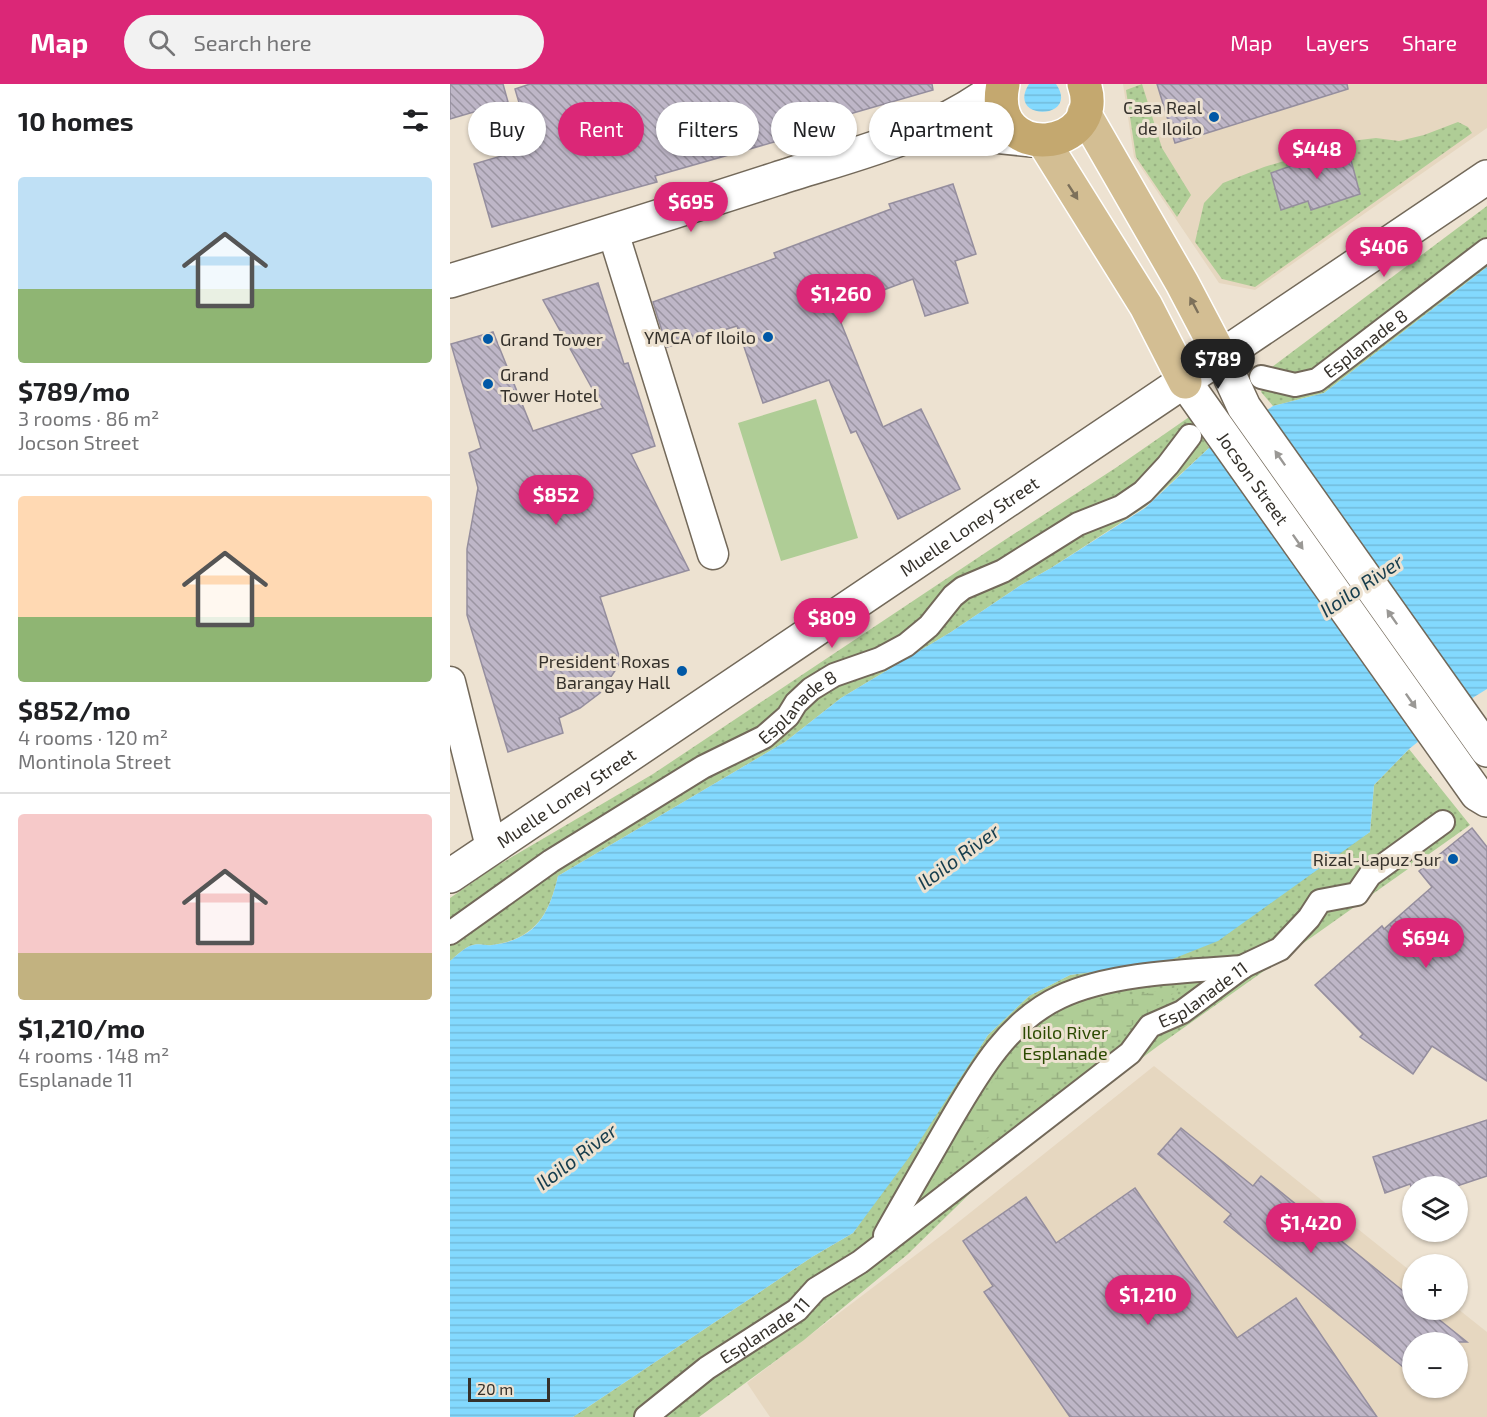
<!DOCTYPE html>
<meta charset="utf-8">
<style>
body{margin:0;font-family:"Exo 2",sans-serif;background:#f2f2f2;color:#202124;height:100vh;display:flex;flex-direction:column;font-size:22px;white-space:nowrap}
*{box-sizing:border-box;margin:0}
p{font-size:20px;color:#757577}
.icon{flex:none;width:33px;height:33px;fill:none;stroke:currentColor;stroke-width:2;stroke-linecap:round;stroke-linejoin:round}
.map{position:relative;flex:1;overflow:hidden}
.sheet{display:flex;flex-direction:column;background:#fff;width:450px}
.sheet>*{flex:none}
.top-card{position:absolute;left:18px;top:18px;width:570px;height:54px;display:flex;gap:12px}
.tools{position:absolute;left:952px;top:1092px;display:grid;gap:12px}
.tools a{display:grid;place-items:center;width:66px;height:66px;border-radius:50%;background:#fff;box-shadow:0 2px 4px #0004;font-size:30px}
.scale{position:absolute;left:18px;bottom:15px;width:82px;box-sizing:border-box;padding-left:6px;border:3px solid #35312b;border-top:0;font-size:16px;line-height:21px;white-space:nowrap;color:#35312b;-webkit-text-stroke:4px #ede2d1;paint-order:stroke}
.price{position:absolute;translate:-50% -51px;padding:0 14px;border-radius:21px;background:#db2777;color:#fff;font-size:20px;line-height:39px;filter:drop-shadow(0 2px 3px #0008)}
.price::after{content:'';position:absolute;left:50%;top:36px;width:18px;height:14px;margin-left:-9px;background:inherit;clip-path:polygon(0 0,100% 0,50% 100%)}
.price.on{background:#222;color:#fff}
ul{padding:0;list-style:none}
li{display:grid;align-content:center;gap:12px;height:318px;padding:0 18px}
li+li{border-top:2px solid #e0e0e0}
li span{display:grid;place-items:center;height:186px;border-radius:6px;color:#555}
li>.icon{margin-inline-start:auto}
span .icon{width:108px;height:108px;fill:#fffc;stroke-width:1}
li b{font-size:26px}
h2{display:flex;justify-content:space-between;align-items:center;height:72px;padding:0 18px;font-size:26px}
.chip{padding:0 21px;border-radius:27px;background:#fff;box-shadow:0 2px 4px #0004;font-size:21px;line-height:54px}
.chip.on{background:#db2777;color:#fff}
header{display:flex;align-items:center;gap:36px;box-sizing:border-box;height:84px;padding:0 30px;background:#db2777;color:#fff}
header strong{font-size:28px}
nav{display:flex;gap:33px;margin-inline-start:auto;font-size:21px}
.search{width:420px;height:54px;background:#f2f2f2;display:flex;align-items:center;gap:15px;box-sizing:border-box;padding:0 21px;border-radius:33px;color:#757577;font-size:22px}
main{display:flex;flex:1;min-height:0}
.map>svg:first-child{display:block}
.built{fill:#e6d7c0;fill-rule:evenodd}
.green{fill:url(#green-dots)}
.wetland{fill:url(#wetland-marsh)}
.pitch{fill:#afcd96}
.water{fill:url(#water-rules)}
.building{fill:url(#building-back-hatch);stroke:#958e9e;stroke-width:1.5}
.lines{fill:none;stroke-linecap:round;stroke-linejoin:round}
.pedestrian-casing{stroke:#73695a;stroke-width:26}
.minor-casing{stroke:#73695a;stroke-width:33}
.secondary-casing{stroke:#73695a;stroke-width:36}
.primary-casing{stroke:#fff;stroke-width:36}
.trunk-casing{stroke:#fff;stroke-width:36}
.pedestrian{stroke:#fff;stroke-width:22}
.minor{stroke:#fff;stroke-width:30}
.secondary{stroke:#fff;stroke-width:33}
.primary{stroke:#d3be93;stroke-width:33}
.trunk{stroke:#c4a86f;stroke-width:33}
.oneway{fill:#7c705a}
.oneway2{fill:#9a9895}
.poi-dot{fill:#0058a6;stroke:#ede2d1;stroke-width:2}
.labels{text-anchor:middle;dominant-baseline:central;stroke-width:6;stroke-linejoin:round;paint-order:stroke}
.poi-label{font-size:18px;fill:#35312b;stroke:#ede2d1;text-anchor:end}
.street-label{font-size:18px;fill:#35312b;stroke:#ede2d1}
.park-label{font-size:18px;fill:#2b4a00;stroke:#ede2d1}
.water-label{font-size:20px;font-style:italic;fill:#163d4d;stroke:#ede2d1}
</style>
<header>
<strong>Map</strong>
<div class="search"><svg class="icon" aria-label="search" viewBox="0 0 24 24"><circle cx="10" cy="10" r="6"/><path d="M15 15l6 6"/></svg>Search here</div>
<nav><a>Map</a><a>Layers</a><a>Share</a></nav>
</header>
<main>
<section class="sheet">
<h2>10 homes<svg class="icon" aria-label="filters" viewBox="0 0 24 24"><path d="M4 7h16M4 17h16"/><circle cx="9" cy="7" r="2"/><circle cx="15" cy="17" r="2"/></svg></h2>
<ul>
<li><span style="background:linear-gradient(#bfe0f5 60%,#8fb573 0)"><svg class="icon" aria-label="home" viewBox="0 0 24 24"><path d="M3 11l9-7 9 7M6 9v11h12V9"/></svg></span><div><b>$789/mo</b><p>3 rooms · 86 m²</p><p>Jocson Street</p></div></li>
<li><span style="background:linear-gradient(#ffd9b3 65%,#8fb573 0)"><svg class="icon" aria-label="home" viewBox="0 0 24 24"><path d="M3 11l9-7 9 7M6 9v11h12V9"/></svg></span><div><b>$852/mo</b><p>4 rooms · 120 m²</p><p>Montinola Street</p></div></li>
<li><span style="background:linear-gradient(#f6c9c9 75%,#c2b280 0)"><svg class="icon" aria-label="home" viewBox="0 0 24 24"><path d="M3 11l9-7 9 7M6 9v11h12V9"/></svg></span><div><b>$1,210/mo</b><p>4 rooms · 148 m²</p><p>Esplanade 11</p></div></li>
</ul>
</section>
<div class="map">
<svg width="1037" height="1333" viewBox="0 0 1037 1333">
<defs>
<pattern id="green-dots" width="8" height="8" patternUnits="userSpaceOnUse" patternTransform="scale(1.5)"><rect width="8" height="8" fill="#afcd96"/><path d="M2 2h.1M6 6h.1" fill="none" stroke="#97b081" stroke-width="1.8" stroke-linecap="round"/></pattern>
<pattern id="wetland-marsh" width="20" height="14" patternUnits="userSpaceOnUse" patternTransform="scale(1.5)"><rect width="20" height="14" fill="#afcd96"/><path d="M1 5h8M5 5V1M11 12h8M15 12V8" fill="none" stroke="#97b081"/></pattern>
<pattern id="water-rules" width="6" height="5" patternUnits="userSpaceOnUse" patternTransform="scale(1.5)"><rect width="6" height="5" fill="#83d9fe"/><path d="M0 2.5h6" fill="none" stroke="#72bbda"/></pattern>
<pattern id="building-back-hatch" width="6" height="6" patternUnits="userSpaceOnUse" patternTransform="scale(1.5)"><rect width="6" height="6" fill="#beb6c7"/><path d="M-1 5l2 2M0 0l6 6M5-1l2 2" fill="none" stroke="#9b95a2"/></pattern>
</defs>
<rect width="100%" height="100%" fill="#ede2d1"/>
<g class="built">
<polygon points="673,0 1037,0 1037,44 805,206 769,199 684,73"/>
<path d="M 704,982 L 963,1189 L 963,1226 L 1008,1225 L 1037,1248 L 1037,1333 L 320,1333 L 297,1299 L 496,1148 ZM 963,1258 L 1008,1258 L 1008,1304 L 963,1304 Z"/>
</g>
<g class="green">
<polygon points="692,0 712,64 741,111 727,133 686,73 676,6"/>
<polygon points="1008,38 1018,43 1022,49 805,203 772,195 745,158 754,119 773,99 814,83 901,57 926,54 949,57 974,51"/>
<polygon points="1037,122 1037,183 874,309 823,322 811,308 822,283"/>
<path d="M 742,331 L 759,364 L 695,423 L 601,484 L 571,501 L 501,548 L 391,614 L 335,658 L 108,792 C 99,831 85,855 42,861 C 36,862 29,859 23,861 C 16,862 6,872 0,877 L 0,814 L 45,783 L 203,690 L 547,461 L 667,383 Z"/>
<polygon points="959,665 1020,741 708,962 549,1081 458,1170 354,1256 249,1333 123,1333 362,1173 403,1149 490,1023 538,951 579,912 620,891 715,878 920,748 924,701"/>
</g>
<polygon class="wetland" points="733,902 474,1103 509,1046 573,954 608,928 645,916 682,912"/>
<polygon class="pitch" points="366,315 408,454 331,477 288,339"/>
<g class="water">
<path d="M 579,0 L 606,0 C 631,36 555,38 579,0 Z"/>
<path d="M 1037,183 L 1037,605 L 1024,613 L 959,665 L 924,701 L 920,748 L 768,857 L 715,878 L 620,891 L 579,912 L 538,951 L 460,1072 L 403,1149 L 362,1173 L 123,1333 L 0,1333 L 0,877 C 6,872 16,862 23,861 C 29,859 36,862 42,861 C 85,856 99,831 108,792 L 335,658 L 391,614 L 501,548 L 571,501 L 601,484 L 695,424 L 759,364 L 823,322 L 874,309 Z"/>
</g>
<g class="building">
<polygon points="0,0 53,0 58,18 0,35"/>
<polygon points="80,0 482,0 483,6 358,42 359,48 205,92 207,98 42,143 24,80 82,63 65,5"/>
<polygon points="707,0 897,0 898,5 725,59"/>
<polygon points="897,61 910,110 861,126 858,117 831,126 821,89 849,79 848,77"/>
<polygon points="503,100 526,170 505,177 518,219 475,232 463,195 385,224 433,343 471,325 510,405 448,435 406,347 401,349 379,296 313,319 287,242 217,263 203,218 326,174 324,169 441,125 439,120"/>
<polygon points="148,199 174,280 178,279 205,362 181,370 239,486 150,513 171,578 150,609 130,624 109,634 113,649 58,668 17,531 17,465 28,404 19,369 31,364 1,260 43,248 83,347 153,324 93,216"/>
<polygon points="1022,744 1037,763 1037,997 982,962 963,990 910,953 913,950 865,901 932,842 934,845 982,803 969,787"/>
<polygon points="1037,1036 1037,1092 1007,1102 963,1102 963,1107 960,1100 935,1109 923,1073"/>
<polygon points="731,1044 803,1102 811,1092 963,1215 963,1226 977,1226 1017,1258 963,1258 963,1291 774,1138 781,1130 708,1070"/>
<polygon points="685,1104 787,1254 846,1214 927,1333 620,1333 534,1208 543,1202 513,1157 576,1113 606,1159"/>
</g>
<g class="lines">
<g class="pedestrian-casing">
<g id="pedestrian">
<path id="s1" d="M 811,293 L 845,301 L 867,296 L 1037,166"/>
<path id="s2" d="M 0,849 L 101,777 L 253,683 L 314,653 L 338,632 L 346,619 L 361,605 L 384,591 L 430,575 L 456,561 L 479,542 L 503,512 L 513,504 L 553,487 L 628,440 L 671,423 L 693,408 L 718,381 L 740,352"/>
<path d="M 435,1151 C 454,1117 474,1083 494,1048 C 524,997 554,939 610,913 C 660,889 737,887 793,883"/>
<path id="s3" d="M 196,1333 L 257,1284 L 347,1226 L 366,1205 L 410,1178 L 680,969 L 700,942 L 732,928 L 794,882 L 830,865 L 859,834 L 870,817 L 907,810 L 920,791 L 993,738"/>
</g>
</g>
<g class="minor-casing">
<g id="minor">
<polyline points="163,148 263,470"/>
<polyline points="0,598 41,763"/>
</g>
</g>
<g class="secondary-casing">
<g id="secondary">
<polyline points="472,50 544,52 582,56"/>
<path d="M 0,197 C 109,164 218,130 326,95 C 403,70 487,52 551,0"/>
<polyline points="771,273 794,323 1037,666"/>
<path id="s4" d="M 735,298 L 1027,710 L 1037,716"/>
<path id="s5" d="M 0,792 L 1037,93"/>
</g>
</g>
<g class="primary-casing">
<g id="primary">
<polyline points="634,29 732,199 771,273"/>
<polyline points="593,57 696,222 735,298"/>
</g>
</g>
<g class="trunk-casing">
<path id="trunk" d="M 553,0 C 536,81 658,68 634,0"/>
</g>
<use href="#pedestrian" class="pedestrian"/>
<use href="#minor" class="minor"/>
<use href="#secondary" class="secondary"/>
<use href="#primary" class="primary"/>
<use href="#trunk" class="trunk"/>
</g>
<defs><path id="oneway-solid" d="M-6-.8H1V-3.2L6.5 0L1 3.2V.8H-6Z" transform="scale(1.5)"/></defs>
<g class="oneway">
<use href="#oneway-solid" transform="translate(623 108) rotate(57)"/>
<use href="#oneway-solid" transform="translate(744 221) rotate(-118)"/>
</g>
<g class="oneway2">
<use href="#oneway-solid" transform="translate(830 374) rotate(-125)"/>
<use href="#oneway-solid" transform="translate(848 458) rotate(55)"/>
<use href="#oneway-solid" transform="translate(942 533) rotate(-125)"/>
<use href="#oneway-solid" transform="translate(961 617) rotate(55)"/>
</g>
<g class="poi-dot">
<circle cx="764" cy="33" r="6"/>
<circle cx="318" cy="253" r="6"/>
<circle cx="38" cy="255" r="6"/>
<circle cx="38" cy="300" r="6"/>
<circle cx="232" cy="587" r="6"/>
<circle cx="1003" cy="775" r="6"/>
</g>
<g class="labels">
<g class="poi-label">
<text x="752" y="23">Casa Real<tspan x="752" dy="21">de Iloilo</tspan></text>
<text x="306" y="253">YMCA of Iloilo</text>
<text x="50" y="255" text-anchor="start">Grand Tower</text>
<text x="50" y="290" text-anchor="start">Grand<tspan x="50" dy="21">Tower Hotel</tspan></text>
<text x="220" y="577">President Roxas<tspan x="220" dy="21">Barangay Hall</tspan></text>
<text x="991" y="775">Rizal-Lapuz Sur</text>
</g>
<g class="street-label">
<text stroke="none"><textPath href="#s1" startOffset="118">Esplanade 8</textPath></text>
<text stroke="none"><textPath href="#s4" startOffset="118">Jocson Street</textPath></text>
<text stroke="none"><textPath href="#s5" startOffset="626">Muelle Loney Street</textPath></text>
<text stroke="none"><textPath href="#s2" startOffset="416">Esplanade 8</textPath></text>
<text stroke="none"><textPath href="#s5" startOffset="140">Muelle Loney Street</textPath></text>
<text stroke="none"><textPath href="#s3" startOffset="702">Esplanade 11</textPath></text>
<text stroke="none"><textPath href="#s3" startOffset="147">Esplanade 11</textPath></text>
</g>
<g class="park-label">
<text x="615" y="948">Iloilo River<tspan x="615" dy="21">Esplanade</tspan></text>
</g>
<g class="water-label">
<text transform="translate(911 501) rotate(-34)">Iloilo River</text>
<text transform="translate(508 772) rotate(-36)">Iloilo River</text>
<text transform="translate(126 1072) rotate(-37)">Iloilo River</text>
</g>
</g>
</svg>
<div class="tools">
<a><svg class="icon" aria-label="layers" viewBox="0 0 24 24"><path d="M12 4l9 5-9 5-9-5zM3 14l9 5 9-5"/></svg></a>
<a>+</a>
<a>−</a>
</div>
<div class="scale">20 m</div>
<b class="price" style="left:867px;top:96px">$448</b>
<b class="price" style="left:241px;top:149px">$695</b>
<b class="price" style="left:934px;top:194px">$406</b>
<b class="price" style="left:391px;top:241px">$1,260</b>
<b class="price on" style="left:768px;top:306px">$789</b>
<b class="price" style="left:106px;top:442px">$852</b>
<b class="price" style="left:382px;top:565px">$809</b>
<b class="price" style="left:976px;top:885px">$694</b>
<b class="price" style="left:861px;top:1170px">$1,420</b>
<b class="price" style="left:698px;top:1242px">$1,210</b>
<div class="top-card">
<a class="chip">Buy</a>
<a class="chip on">Rent</a>
<a class="chip">Filters</a>
<a class="chip">New</a>
<a class="chip">Apartment</a>
</div>
</div>
</main>
